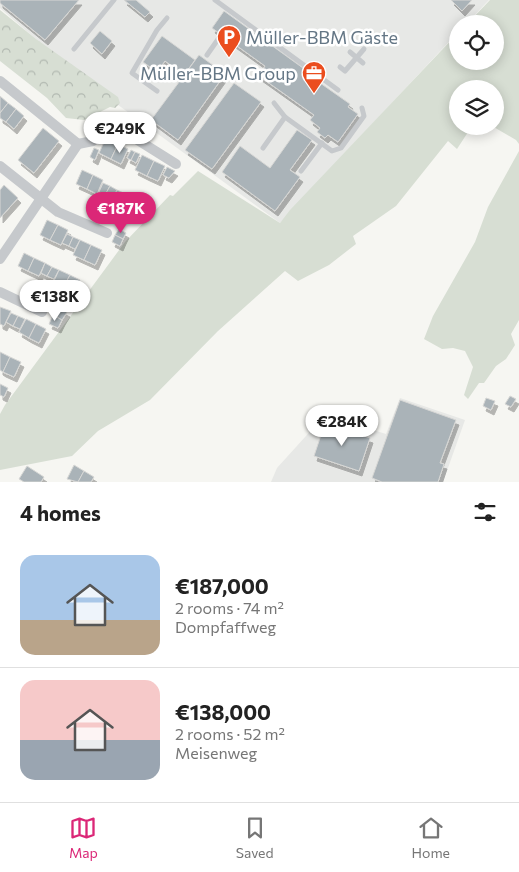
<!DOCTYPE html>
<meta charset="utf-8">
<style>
body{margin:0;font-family:Commissioner,sans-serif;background:#f6f6f6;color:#222;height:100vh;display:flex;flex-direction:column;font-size:19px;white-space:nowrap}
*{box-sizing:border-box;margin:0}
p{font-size:16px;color:#767676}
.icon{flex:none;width:28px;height:28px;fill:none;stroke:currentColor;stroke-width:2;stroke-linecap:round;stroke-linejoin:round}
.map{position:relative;height:482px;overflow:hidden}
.drawer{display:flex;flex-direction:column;background:#fff;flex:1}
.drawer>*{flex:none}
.fabs{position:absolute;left:449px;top:15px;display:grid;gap:10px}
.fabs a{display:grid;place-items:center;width:55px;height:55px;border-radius:50%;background:#fff;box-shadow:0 2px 12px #0003;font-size:25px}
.price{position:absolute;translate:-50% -42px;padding:0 11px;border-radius:18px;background:#fff;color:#222;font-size:16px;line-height:32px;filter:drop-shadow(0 1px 2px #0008)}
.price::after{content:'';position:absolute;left:50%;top:30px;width:15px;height:11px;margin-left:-8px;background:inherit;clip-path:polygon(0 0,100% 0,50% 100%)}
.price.current{background:#db2777;color:#fff}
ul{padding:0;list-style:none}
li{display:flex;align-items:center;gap:15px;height:125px;padding:0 20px}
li+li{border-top:1px solid #e0e0e0}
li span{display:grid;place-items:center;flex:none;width:140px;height:100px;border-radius:15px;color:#555}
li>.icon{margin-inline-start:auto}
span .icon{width:60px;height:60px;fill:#fffc;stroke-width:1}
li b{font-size:21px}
h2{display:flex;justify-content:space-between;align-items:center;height:60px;padding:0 20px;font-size:21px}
.tabs{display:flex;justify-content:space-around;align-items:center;height:70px;border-top:1px solid #e0e0e0;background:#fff;font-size:14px;color:#767676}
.tabs a{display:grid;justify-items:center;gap:2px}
.tabs .current{color:#db2777}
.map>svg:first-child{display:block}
.built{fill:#e7e8e6}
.grass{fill:#d7ded3}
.forest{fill:url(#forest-crowns)}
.building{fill:#aab3b8;stroke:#d7d7d5;filter:url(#shadow)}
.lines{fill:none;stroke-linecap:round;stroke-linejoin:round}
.lane{stroke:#c6c9cc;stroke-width:5}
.street{stroke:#c6c9cc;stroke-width:10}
.labels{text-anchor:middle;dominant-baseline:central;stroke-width:5;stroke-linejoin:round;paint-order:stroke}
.poi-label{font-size:18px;fill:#647685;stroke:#fff;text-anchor:start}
</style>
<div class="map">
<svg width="519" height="482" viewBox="0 0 519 482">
<defs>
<pattern id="forest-crowns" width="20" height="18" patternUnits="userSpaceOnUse" patternTransform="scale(1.25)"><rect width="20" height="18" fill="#d7ded3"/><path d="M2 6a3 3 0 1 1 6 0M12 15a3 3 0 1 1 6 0" fill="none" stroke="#b2b9b1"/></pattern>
<filter id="shadow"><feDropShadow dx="3" dy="5" stdDeviation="0" flood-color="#0004"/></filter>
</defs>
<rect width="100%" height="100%" fill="#f6f6f2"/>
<g class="built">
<polygon points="0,0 489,0 466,24 458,24 457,33 280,223 77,75 0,8"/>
<polygon points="400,398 465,420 443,482 271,482 277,468 325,415 386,434"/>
</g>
<g class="grass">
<polygon points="490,0 519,0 519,144 516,140 492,126 495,126 495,89 458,89 458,126 472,126 457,149 448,141 396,206 353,236 356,244 329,265 298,281 285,271 218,331 150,400 98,431 72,456 0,470 0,414 5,405 125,242 170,195 173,196 198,171 280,223 290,210 457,34 458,61 495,61 495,24 467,24"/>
<polygon points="519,151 519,320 511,334 515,345 506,359 496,366 484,383 479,383 468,399 464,395 473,367 465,351 453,348 442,349 424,339 433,316 475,242 488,207"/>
</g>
<polygon class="forest" points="0,10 36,39 118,97 120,103 115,108 110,107 84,120 66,118 47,98 0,61"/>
<g class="building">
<polygon points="0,0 79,0 45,40 0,3"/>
<polygon points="124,0 136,0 150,12 145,17"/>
<polygon points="451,0 472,0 462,11"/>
<polygon points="224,11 314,76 313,78 350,104 348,107 358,114 338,142 328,135 325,138 317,132 320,128 310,120 314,115 259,76 265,66 212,28"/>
<polygon points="100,31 112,41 102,54 90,43"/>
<polygon points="162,36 195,60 184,75 165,61 157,72 143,62"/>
<polygon points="199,55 225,74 178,140 151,120"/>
<polygon points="234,83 261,102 212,169 185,150"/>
<polygon points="0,96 8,103 0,113"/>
<polygon points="8,103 16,109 6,122 0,118 0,113"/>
<polygon points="16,109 24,116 14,129 6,122"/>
<polygon points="43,128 59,141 34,173 18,160"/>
<polygon points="297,130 312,140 290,170 300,177 275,211 222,172 240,146 270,168"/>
<polygon points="106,138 118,144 111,159 99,153"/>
<polygon points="118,144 128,149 121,164 111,159"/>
<polygon points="94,148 99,150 95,160 90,157"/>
<polygon points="131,150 135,152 131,160 127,158"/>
<polygon points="135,152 140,154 136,163 131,160"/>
<polygon points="142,155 154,161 147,176 135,170"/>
<polygon points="154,161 165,166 158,181 147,176"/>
<polygon points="167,167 175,171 169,178 163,175"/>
<polygon points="82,170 93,175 87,189 76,184"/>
<polygon points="93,175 103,180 97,194 87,189"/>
<polygon points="103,183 110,186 105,195 99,192"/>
<polygon points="4,185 18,198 0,218 0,190"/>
<polygon points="110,186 117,190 112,199 105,195"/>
<polygon points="117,190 128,195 121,209 110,204"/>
<polygon points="128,195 139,200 131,214 121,209"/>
<polygon points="47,220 58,225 50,240 40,235"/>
<polygon points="58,225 68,230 61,245 50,240"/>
<polygon points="119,229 126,233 123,239 115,235"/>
<polygon points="67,234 73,237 69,246 62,243"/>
<polygon points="115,235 123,239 120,246 112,242"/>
<polygon points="73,237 80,240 75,249 69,246"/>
<polygon points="80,240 91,245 84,260 73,255"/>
<polygon points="91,245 102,250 95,265 84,260"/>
<polygon points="24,253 34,258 28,271 18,266"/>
<polygon points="34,258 45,263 39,276 28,271"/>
<polygon points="45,263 52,267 47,276 41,273"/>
<polygon points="52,267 59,270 54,279 47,276"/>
<polygon points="59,270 70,275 63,288 53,283"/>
<polygon points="70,275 80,280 74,293 63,288"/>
<polygon points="0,307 11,311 4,326 0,324"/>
<polygon points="57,307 67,312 62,320 53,315"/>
<polygon points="11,313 18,316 13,326 6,322"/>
<polygon points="53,315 62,320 58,328 49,324"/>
<polygon points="18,316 25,319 20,329 13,326"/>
<polygon points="26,319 36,324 29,338 19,332"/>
<polygon points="36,324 46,329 39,343 29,338"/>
<polygon points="0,352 10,357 3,372 0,370"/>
<polygon points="10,357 21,362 14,377 3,372"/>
<polygon points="0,384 8,388 4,397 0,395"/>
<polygon points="510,396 516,399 511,407 505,404"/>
<polygon points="486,398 495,401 491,410 483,406"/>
<polygon points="400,400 456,420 440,463 444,464 438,482 382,482 372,478"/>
<polygon points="325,423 370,438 359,471 314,456"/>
<polygon points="74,465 84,471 78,482 67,479"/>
<polygon points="27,466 44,477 41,482 24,482 19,479"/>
<polygon points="84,471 94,477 91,482 78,482"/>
</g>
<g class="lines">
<g class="lane">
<polyline points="215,0 338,90"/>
<polyline points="74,49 114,0"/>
<polyline points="350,52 363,63"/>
<polyline points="207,55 221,35"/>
<polyline points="340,67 345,71 364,49"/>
<polyline points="157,91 132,73 157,30 167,18"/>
<polyline points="274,103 285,117 332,151 341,148 364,116 362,108"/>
<polyline points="263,148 285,117"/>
<polyline points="301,171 322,143"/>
</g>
<g class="street">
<polyline points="0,81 78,144"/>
<polyline points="78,144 93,141 109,122 176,164"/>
<polyline points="0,166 58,212 107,233"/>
<polyline points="0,259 78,144"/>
<polyline points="0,292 42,312"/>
</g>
</g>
<defs>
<g id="parking-pin" transform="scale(1.25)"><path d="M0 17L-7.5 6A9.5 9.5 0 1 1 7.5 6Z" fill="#eb4d1e" stroke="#fff"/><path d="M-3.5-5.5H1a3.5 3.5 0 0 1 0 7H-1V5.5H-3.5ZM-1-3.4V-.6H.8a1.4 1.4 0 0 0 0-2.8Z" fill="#fff"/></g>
<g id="office-pin" transform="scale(1.25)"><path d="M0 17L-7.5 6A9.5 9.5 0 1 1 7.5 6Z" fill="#eb4d1e" stroke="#fff"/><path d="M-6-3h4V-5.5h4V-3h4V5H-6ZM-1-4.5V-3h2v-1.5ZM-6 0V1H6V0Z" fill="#fff"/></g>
</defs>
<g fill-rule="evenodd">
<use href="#parking-pin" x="229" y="37"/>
<use href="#office-pin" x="314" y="73"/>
</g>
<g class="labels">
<g class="poi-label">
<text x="246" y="37">Müller-BBM Gäste</text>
<text x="296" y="73" text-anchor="end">Müller-BBM Group</text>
</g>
</g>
</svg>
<div class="fabs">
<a><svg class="icon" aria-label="locate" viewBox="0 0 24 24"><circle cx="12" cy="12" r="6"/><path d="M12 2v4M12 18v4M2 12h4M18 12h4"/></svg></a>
<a><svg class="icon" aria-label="layers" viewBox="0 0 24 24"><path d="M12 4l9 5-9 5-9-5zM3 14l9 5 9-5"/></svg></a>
</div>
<b class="price" style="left:120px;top:154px">€249K</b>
<b class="price current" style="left:121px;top:234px">€187K</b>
<b class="price" style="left:55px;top:322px">€138K</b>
<b class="price" style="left:342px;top:447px">€284K</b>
</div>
<section class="drawer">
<h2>4 homes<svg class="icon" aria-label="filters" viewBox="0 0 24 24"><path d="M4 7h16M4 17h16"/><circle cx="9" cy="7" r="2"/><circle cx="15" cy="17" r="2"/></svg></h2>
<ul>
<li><span style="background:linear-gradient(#a9c7e8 65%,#b9a48a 0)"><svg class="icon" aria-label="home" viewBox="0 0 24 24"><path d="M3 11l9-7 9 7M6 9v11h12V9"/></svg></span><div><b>€187,000</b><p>2 rooms · 74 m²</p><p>Dompfaffweg</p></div></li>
<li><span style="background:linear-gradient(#f6c9c9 60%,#9aa5b1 0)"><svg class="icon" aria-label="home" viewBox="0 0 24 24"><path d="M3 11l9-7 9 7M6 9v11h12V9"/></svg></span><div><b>€138,000</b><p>2 rooms · 52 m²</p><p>Meisenweg</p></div></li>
</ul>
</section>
<nav class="tabs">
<a class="current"><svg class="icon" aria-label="map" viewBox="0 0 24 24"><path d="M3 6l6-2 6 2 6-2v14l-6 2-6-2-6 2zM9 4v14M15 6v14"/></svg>Map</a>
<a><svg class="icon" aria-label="saved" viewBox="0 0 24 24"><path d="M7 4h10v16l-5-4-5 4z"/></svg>Saved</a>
<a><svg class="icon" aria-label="home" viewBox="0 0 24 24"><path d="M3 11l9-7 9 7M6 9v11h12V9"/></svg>Home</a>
</nav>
